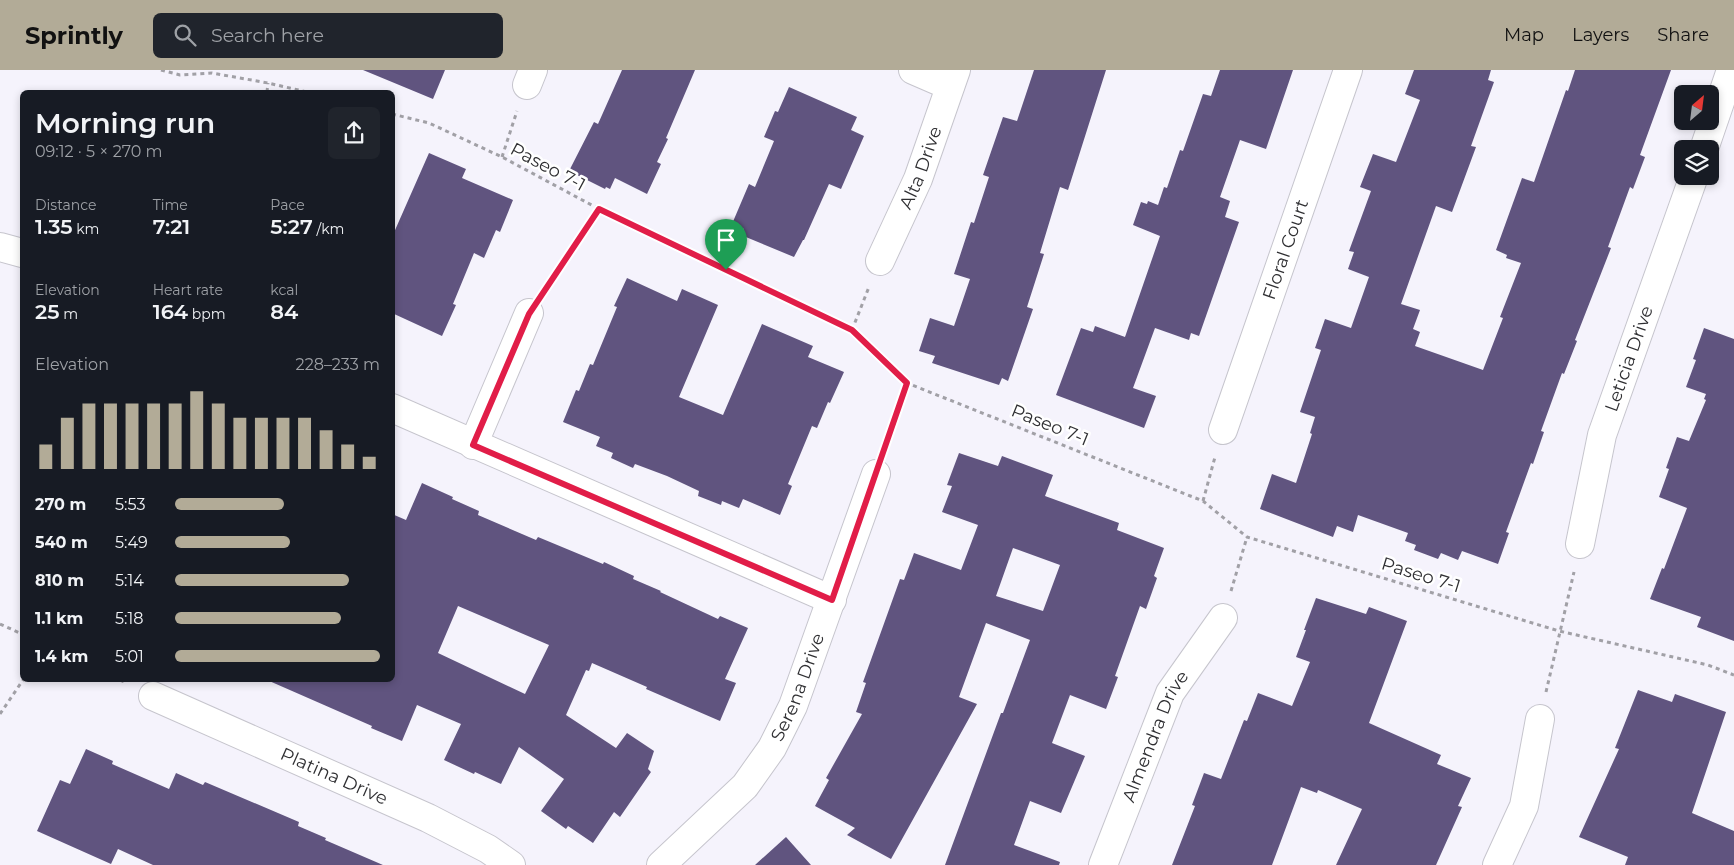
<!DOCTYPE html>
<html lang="en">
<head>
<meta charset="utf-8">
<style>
  :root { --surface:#171b24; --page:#20242c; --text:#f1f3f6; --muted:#9ea1a6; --accent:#b2ab97 }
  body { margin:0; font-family:Montserrat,sans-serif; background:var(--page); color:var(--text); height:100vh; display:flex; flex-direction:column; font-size:19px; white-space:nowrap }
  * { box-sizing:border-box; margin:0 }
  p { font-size:16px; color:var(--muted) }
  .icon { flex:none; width:28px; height:28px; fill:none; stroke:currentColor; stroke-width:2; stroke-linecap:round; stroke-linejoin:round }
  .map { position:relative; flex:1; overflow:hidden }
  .sheet { position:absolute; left:20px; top:20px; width:375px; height:592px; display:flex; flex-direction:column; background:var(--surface); border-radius:8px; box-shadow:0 2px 8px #0003 }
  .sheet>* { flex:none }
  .needle { width:32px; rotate:28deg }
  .fabs { position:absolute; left:1674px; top:15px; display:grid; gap:10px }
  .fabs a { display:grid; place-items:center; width:45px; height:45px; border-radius:8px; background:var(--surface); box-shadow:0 2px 8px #0003; font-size:25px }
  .pin { position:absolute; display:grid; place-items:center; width:42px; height:42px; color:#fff; margin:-51px -21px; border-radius:50% 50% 50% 0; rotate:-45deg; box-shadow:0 0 5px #0007 }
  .pin .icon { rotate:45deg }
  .round { display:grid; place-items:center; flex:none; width:52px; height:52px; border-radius:8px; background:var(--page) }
  .overview { display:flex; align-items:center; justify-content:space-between; height:85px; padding:0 15px }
  h1 { font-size:28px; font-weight:600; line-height:38px }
  .figures { display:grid; grid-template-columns:repeat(3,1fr); gap:8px; height:85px; padding:5px 15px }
  .figures div { display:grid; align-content:center }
  .figures b { font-size:21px; font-weight:600 }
  .figures small { font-size:14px; font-weight:400 }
  .figures p { font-size:14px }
  .chart { height:140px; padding:10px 15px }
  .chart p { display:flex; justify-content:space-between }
  .chart svg { width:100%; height:90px; margin-top:5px; stroke:var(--accent); stroke-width:6 }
  ul { padding:0 15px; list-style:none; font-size:16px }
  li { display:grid; grid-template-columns:80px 60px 1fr; align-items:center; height:38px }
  li i { height:12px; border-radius:6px; background:var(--accent) }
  header { display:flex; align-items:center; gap:30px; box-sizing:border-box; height:70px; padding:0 25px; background:var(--accent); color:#111 }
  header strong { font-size:24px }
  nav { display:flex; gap:28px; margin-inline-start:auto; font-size:18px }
  .search { width:350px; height:45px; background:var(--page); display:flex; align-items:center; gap:12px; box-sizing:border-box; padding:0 18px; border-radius:8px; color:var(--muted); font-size:19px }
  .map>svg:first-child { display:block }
  .building { fill:#60547f; fill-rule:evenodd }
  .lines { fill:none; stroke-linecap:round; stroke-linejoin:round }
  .minor-casing { stroke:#c6c5cd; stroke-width:30 }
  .path { stroke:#a1a0a6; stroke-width:3; stroke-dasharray:4 4; stroke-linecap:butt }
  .minor { stroke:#fff; stroke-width:28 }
  .route-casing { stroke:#fff; stroke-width:10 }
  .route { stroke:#e11d48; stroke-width:6 }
  .labels { text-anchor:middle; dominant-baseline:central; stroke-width:5; stroke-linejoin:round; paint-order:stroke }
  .street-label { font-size:18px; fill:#2f2f32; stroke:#fff }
</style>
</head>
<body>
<header>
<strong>Sprintly</strong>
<div class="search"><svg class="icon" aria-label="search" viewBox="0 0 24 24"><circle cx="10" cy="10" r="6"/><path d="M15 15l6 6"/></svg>Search here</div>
<nav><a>Map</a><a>Layers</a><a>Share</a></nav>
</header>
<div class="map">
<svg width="1734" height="795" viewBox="0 0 1734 795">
  <rect width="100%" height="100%" fill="#f5f3fc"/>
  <path class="building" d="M 363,0 L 445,0 L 433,29 Z
    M 622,0 L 695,0 L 666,68 L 668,69 L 657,92 L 661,94 L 647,124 L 615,108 L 610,119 L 606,117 L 605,119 L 569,101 L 594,52 L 598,54 Z
    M 1034,0 L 1106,0 L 1068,120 L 1060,117 L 1040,183 L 1044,184 L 1027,237 L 1033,239 L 1008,311 L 1002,308 L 999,315 L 932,293 L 935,286 L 919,281 L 930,248 L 954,256 L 970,209 L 954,204 L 971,152 L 974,153 L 989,107 L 983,105 L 1003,47 L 1017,51 Z
    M 1220,0 L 1293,0 L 1266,79 L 1240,70 L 1220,127 L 1230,131 L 1225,147 L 1239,152 L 1199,266 L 1191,263 L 1189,270 L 1155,258 L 1133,318 L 1156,326 L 1144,358 L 1056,325 L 1081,258 L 1093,262 L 1095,256 L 1125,267 L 1160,166 L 1133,155 L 1141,132 L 1147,134 L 1148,131 L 1158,135 L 1164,117 L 1167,118 L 1180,80 L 1183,81 L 1203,24 L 1211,26 Z
    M 1414,0 L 1491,0 L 1488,10 L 1494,12 L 1471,76 L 1476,77 L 1452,142 L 1436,136 L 1401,234 L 1420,240 L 1413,259 L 1420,262 L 1415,276 L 1483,300 L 1503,248 L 1500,247 L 1521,193 L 1506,188 L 1507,185 L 1496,180 L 1522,108 L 1534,112 L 1566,20 L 1568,21 L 1575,0 L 1671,0 L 1640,85 L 1645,87 L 1633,119 L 1630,117 L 1608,177 L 1611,178 L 1575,270 L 1577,271 L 1564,304 L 1562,303 L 1541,361 L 1544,362 L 1533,394 L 1531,393 L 1506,462 L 1509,463 L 1498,494 L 1462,481 L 1458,490 L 1441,483 L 1438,489 L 1414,480 L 1416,475 L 1405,471 L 1408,463 L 1358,445 L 1353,462 L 1337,456 L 1333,467 L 1260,439 L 1272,404 L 1296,413 L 1312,364 L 1310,363 L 1315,347 L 1300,342 L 1321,280 L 1315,278 L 1325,249 L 1351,258 L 1369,207 L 1348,199 L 1354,182 L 1349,181 L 1371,121 L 1360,117 L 1373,84 L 1396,92 L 1420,30 L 1405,24 Z
    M 789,17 L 857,47 L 851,60 L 864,66 L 841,119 L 829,114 L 804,170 L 803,170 L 794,187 L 741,165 L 744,159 L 732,154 L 749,114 L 755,117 L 774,71 L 764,67 L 775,41 L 778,42 Z
    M 429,83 L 466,99 L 462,108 L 513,130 L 500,162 L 496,160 L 484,188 L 474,183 L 453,234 L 456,235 L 442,266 L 392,243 L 392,167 Z
    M 627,208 L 677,231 L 682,219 L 718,235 L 679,327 L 723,345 L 762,254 L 813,276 L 808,287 L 844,302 L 830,333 L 828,332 L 817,358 L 812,356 L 788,414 L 792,416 L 780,445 L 743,429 L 739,438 L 722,431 L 721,435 L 698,426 L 699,421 L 667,406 L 635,394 L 633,398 L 611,388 L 613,383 L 596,376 L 600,367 L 563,352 L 576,320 L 579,321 L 590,294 L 593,295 L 617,237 L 614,236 Z
    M 1704,258 L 1734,269 L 1734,571 L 1697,557 L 1701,547 L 1650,529 L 1662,498 L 1664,499 L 1687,438 L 1659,427 L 1669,399 L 1666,398 L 1677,367 L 1689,371 L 1706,330 L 1704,329 L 1706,324 L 1686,317 L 1696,290 L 1693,289 Z
    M 959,383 L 998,396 L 1002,386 L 1053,405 L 1045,426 L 1119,453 L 1117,460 L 1164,478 L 1154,506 L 1157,508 L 1146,539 L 1140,536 L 1115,606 L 1118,607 L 1106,639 L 1070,625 L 1052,673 L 1085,686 L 1061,743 L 1030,731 L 1014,775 L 1060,792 L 1059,795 L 945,795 L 1001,643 L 1003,643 L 1030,570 L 986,553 L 959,627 L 977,634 L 891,789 L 847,765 L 855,758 L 815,736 L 829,710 L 826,708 L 862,644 L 856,642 L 866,613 L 863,612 L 900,509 L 904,510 L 914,483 L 961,500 L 978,455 L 942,442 L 952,416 L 947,415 ZM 1013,478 L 1060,495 L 1043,541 L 996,526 Z
    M 422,413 L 453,427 L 452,429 L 479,441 L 478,445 L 536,470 L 538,467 L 603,494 L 604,492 L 634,506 L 633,509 L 661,521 L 660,522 L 718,549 L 720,546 L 748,558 L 725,609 L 736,613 L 720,651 L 646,619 L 647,617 L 592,593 L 589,601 L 586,600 L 566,645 L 616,678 L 627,663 L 654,681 L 648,699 L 651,702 L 620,747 L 614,742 L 593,773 L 568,756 L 566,759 L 541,741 L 564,709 L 519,677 L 501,714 L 475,702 L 474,704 L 444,690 L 461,654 L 417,635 L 402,671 L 371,658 L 372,656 L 267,610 L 392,610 L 392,444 L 406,450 ZM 458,536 L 549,575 L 525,624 L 438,583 Z
    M 1316,528 L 1366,544 L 1369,537 L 1407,551 L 1369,653 L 1441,685 L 1437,694 L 1471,708 L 1458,736 L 1462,737 L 1436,795 L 1336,795 L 1362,739 L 1318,720 L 1317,723 L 1301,717 L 1272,795 L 1172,795 L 1195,736 L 1192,735 L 1204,703 L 1221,709 L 1244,650 L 1247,651 L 1258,623 L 1292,636 L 1310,592 L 1296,587 L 1306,560 L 1304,560 Z
    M 1638,620 L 1672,632 L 1675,624 L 1726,642 L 1692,743 L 1734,761 L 1734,795 L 1625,795 L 1628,787 L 1579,767 L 1619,679 L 1615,678 Z
    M 86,679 L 113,691 L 112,694 L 169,719 L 176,703 L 203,715 L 205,712 L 299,752 L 298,756 L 326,768 L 325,770 L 383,795 L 153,795 L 118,779 L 111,794 L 37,761 L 60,710 L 70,714 Z
    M 786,767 L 811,795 L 755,795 Z"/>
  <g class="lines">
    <defs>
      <g id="minor">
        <path d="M 913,0 L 950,16"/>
        <path d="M 527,15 L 533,0"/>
        <path d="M 1704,79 L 1731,0"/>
        <path d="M 0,177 L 22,183"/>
        <path id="s1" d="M 880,191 L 918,109 L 956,0"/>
        <path d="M 392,338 L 832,530"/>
        <path id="s2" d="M 1223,360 L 1348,0"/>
        <path d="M 473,375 L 529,243"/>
        <path id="s3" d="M 1580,474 L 1602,365 L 1694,106"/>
        <path id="s4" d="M 153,626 L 428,748 L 488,779 L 511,795"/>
        <path id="s5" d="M 661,795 L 745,716 L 772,678 L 793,636 L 876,404"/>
        <path id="s6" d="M 1103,795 L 1170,623 L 1223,548"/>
        <path d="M 1497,795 L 1524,736 L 1540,649"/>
      </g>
    </defs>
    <use href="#minor" class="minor-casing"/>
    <path class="path" d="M 161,0 L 180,5 L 212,3 L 268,13 L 307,22
      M 267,22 L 268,13
      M 392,44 L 429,53 L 502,87 L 599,139 L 852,260 L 907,313 L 1203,431 L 1247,467 L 1559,561 L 1708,595 L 1734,605
      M 502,87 L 517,41
      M 545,220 L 599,139
      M 852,260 L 869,217
      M 885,377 L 907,313
      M 1203,431 L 1215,387
      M 1231,521 L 1247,467
      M 0,554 L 22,564
      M 120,610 L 127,613
      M 1546,622 L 1574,502
      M 0,644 L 23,610"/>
    <use href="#minor" class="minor"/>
  </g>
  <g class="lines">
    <defs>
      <path id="route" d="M 599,139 L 852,260 L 907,313 L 832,530 L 473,375 L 529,244 Z"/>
    </defs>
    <use href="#route" class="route-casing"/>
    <use href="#route" class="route"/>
  </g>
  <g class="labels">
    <g class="street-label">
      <text transform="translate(548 97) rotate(28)">Paseo 7-1</text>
      <text stroke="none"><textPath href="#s1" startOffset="102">Alta Drive</textPath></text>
      <text stroke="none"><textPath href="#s2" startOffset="191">Floral Court</textPath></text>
      <text stroke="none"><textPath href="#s3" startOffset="192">Leticia Drive</textPath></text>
      <text transform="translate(1050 355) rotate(22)">Paseo 7-1</text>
      <text transform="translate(1421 505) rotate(17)">Paseo 7-1</text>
      <text stroke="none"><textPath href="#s5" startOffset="228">Serena Drive</textPath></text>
      <text stroke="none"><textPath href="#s6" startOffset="139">Almendra Drive</textPath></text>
      <text stroke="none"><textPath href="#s4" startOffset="198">Platina Drive</textPath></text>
    </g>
  </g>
</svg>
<div class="fabs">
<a><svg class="needle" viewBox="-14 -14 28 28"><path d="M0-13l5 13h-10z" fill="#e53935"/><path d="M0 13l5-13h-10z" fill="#9ea1a6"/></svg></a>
<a><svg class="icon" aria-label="layers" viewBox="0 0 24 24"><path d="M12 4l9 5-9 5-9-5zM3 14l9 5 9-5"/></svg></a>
</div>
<div class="pin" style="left:726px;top:200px;background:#1e9e55"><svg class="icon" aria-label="arrive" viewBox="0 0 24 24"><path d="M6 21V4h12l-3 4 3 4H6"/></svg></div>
<section class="sheet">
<div class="overview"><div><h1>Morning run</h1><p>09:12 · 5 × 270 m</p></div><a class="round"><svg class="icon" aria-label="share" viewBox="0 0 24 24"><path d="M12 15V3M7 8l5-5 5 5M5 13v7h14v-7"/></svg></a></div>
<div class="figures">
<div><p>Distance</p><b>1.35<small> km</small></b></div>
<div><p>Time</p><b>7:21</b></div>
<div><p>Pace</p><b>5:27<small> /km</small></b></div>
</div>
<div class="figures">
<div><p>Elevation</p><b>25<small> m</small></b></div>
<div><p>Heart rate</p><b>164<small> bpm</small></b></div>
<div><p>kcal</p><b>84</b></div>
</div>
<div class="chart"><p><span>Elevation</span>228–233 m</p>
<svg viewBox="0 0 160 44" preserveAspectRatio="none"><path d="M5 44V32M15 44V19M25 44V12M35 44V12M45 44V12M55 44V12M65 44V12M75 44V6M85 44V12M95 44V19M105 44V19M115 44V19M125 44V19M135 44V25M145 44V32M155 44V38"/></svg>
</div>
<ul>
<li><b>270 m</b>5:53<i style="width:53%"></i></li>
<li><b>540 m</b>5:49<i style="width:56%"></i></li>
<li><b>810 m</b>5:14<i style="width:85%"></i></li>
<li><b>1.1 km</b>5:18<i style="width:81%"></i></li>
<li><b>1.4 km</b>5:01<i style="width:100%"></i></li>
</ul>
</section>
</div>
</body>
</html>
